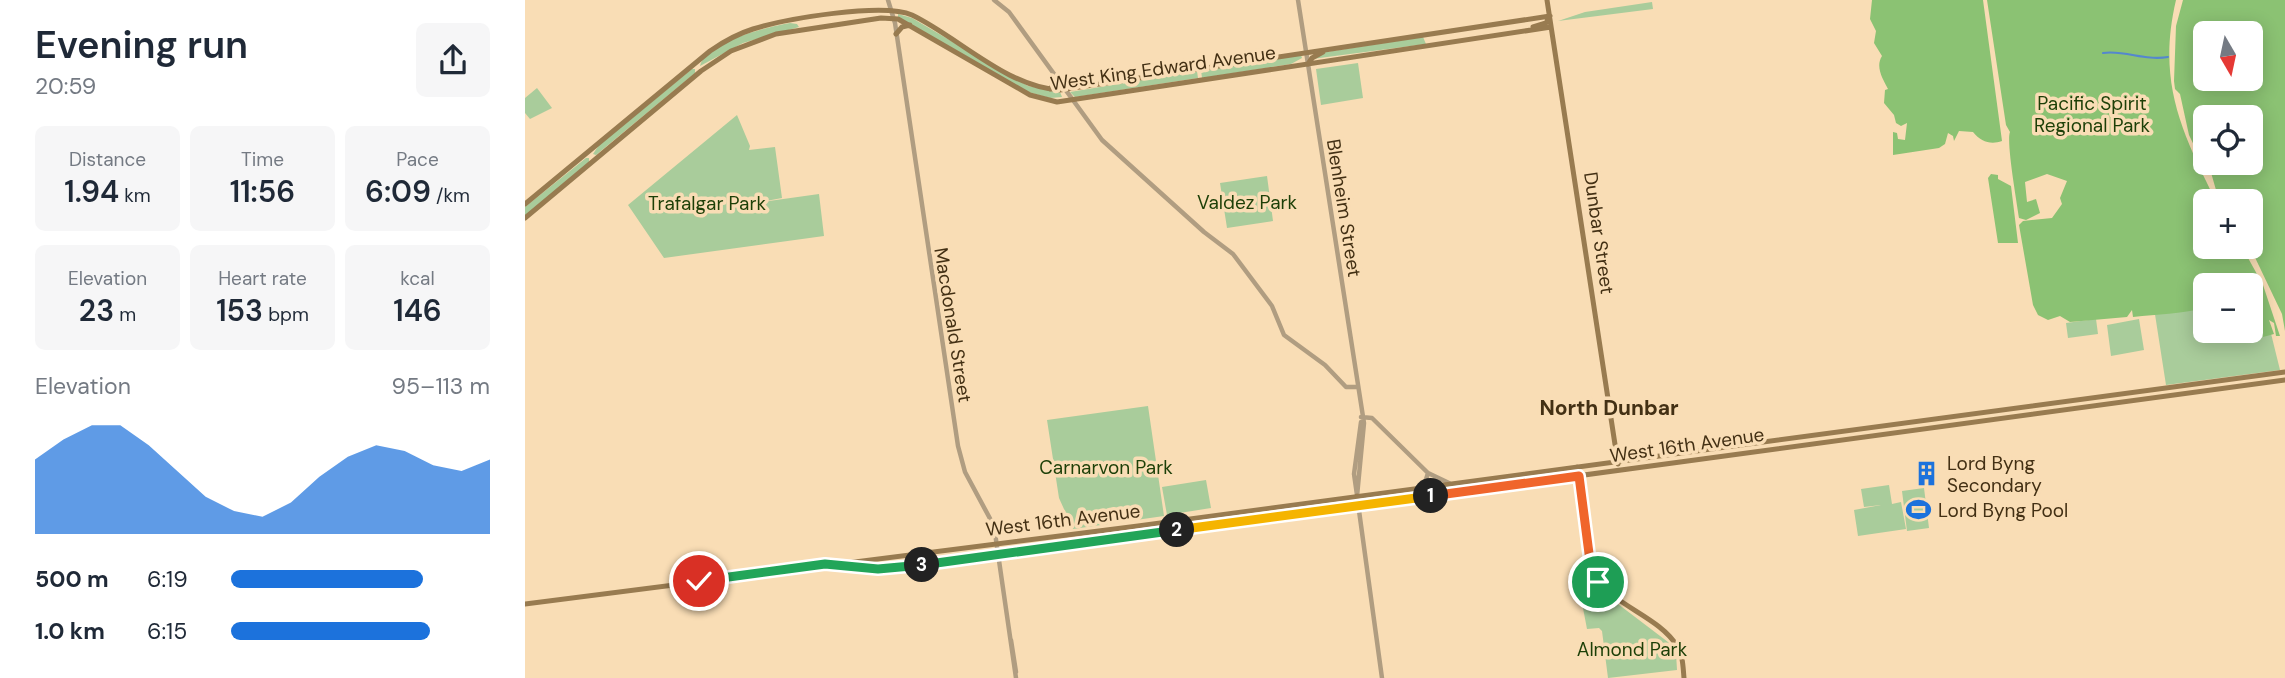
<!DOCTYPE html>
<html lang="en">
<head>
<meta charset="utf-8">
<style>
  :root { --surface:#fff; --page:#f6f6f7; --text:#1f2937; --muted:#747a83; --accent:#1c72dc }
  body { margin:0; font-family:"DM Sans",sans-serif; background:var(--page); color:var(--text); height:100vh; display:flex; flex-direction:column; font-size:26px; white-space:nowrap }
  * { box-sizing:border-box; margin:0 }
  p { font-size:23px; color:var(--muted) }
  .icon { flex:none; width:38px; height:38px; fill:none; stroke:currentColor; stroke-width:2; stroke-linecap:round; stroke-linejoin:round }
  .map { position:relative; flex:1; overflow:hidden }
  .drawer { display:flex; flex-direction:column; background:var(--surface); width:525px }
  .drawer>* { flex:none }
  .needle { width:46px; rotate:171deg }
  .controls { position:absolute; left:1668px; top:21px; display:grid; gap:14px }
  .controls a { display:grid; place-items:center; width:70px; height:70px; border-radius:10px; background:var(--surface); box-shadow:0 4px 18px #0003; font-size:35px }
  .pin { position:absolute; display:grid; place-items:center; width:60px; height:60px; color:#fff; margin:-30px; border:4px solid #fff; border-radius:50%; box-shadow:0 2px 7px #0007 }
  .km { position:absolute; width:35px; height:35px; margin:-18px; border-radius:50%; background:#222; color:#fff; font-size:19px; line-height:35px; text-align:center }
  .round { display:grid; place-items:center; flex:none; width:74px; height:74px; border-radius:10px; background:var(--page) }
  .summary { display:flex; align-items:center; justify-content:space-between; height:119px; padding:0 35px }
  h1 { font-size:38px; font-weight:600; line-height:52px }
  .metrics { display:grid; grid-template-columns:repeat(3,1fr); gap:10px; height:119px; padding:7px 35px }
  .metrics div { display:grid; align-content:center; border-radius:10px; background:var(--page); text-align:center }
  .metrics b { font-size:30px; font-weight:600 }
  .metrics small { font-size:19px; font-weight:400 }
  .metrics p { font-size:19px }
  .chart { height:196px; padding:14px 35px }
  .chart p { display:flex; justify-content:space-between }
  .chart svg { width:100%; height:126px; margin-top:7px; fill:var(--accent); opacity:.7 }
  ul { padding:0 35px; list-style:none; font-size:23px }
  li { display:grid; grid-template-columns:112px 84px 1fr; align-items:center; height:52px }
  li i { height:18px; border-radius:9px; background:var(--accent) }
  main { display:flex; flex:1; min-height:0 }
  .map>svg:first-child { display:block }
  .green { fill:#a9cc9b }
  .forest { fill:#8bc273; fill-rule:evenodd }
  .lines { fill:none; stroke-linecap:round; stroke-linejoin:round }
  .stream { stroke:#5487ce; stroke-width:2 }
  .tertiary { stroke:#b09d81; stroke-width:4.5 }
  .secondary { stroke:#987b50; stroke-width:5 }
  .split-1-casing { stroke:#fff; stroke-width:14 }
  .split-2-casing { stroke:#fff; stroke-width:14 }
  .split-3-casing { stroke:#fff; stroke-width:14 }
  .split-4-casing { stroke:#fff; stroke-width:14 }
  .split-1 { stroke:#f0652b; stroke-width:9 }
  .split-2 { stroke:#f5b400; stroke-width:9 }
  .split-3 { stroke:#22a559; stroke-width:9 }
  .split-4 { stroke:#22a559; stroke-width:9 }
  .labels { text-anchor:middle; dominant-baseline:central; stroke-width:7; stroke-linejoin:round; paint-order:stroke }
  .street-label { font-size:19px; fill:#433014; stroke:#f9ddb5 }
  .park-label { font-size:19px; fill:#1c3f07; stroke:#f9ddb5 }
  .poi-label { font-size:19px; fill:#433014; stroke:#f9ddb5; text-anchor:start }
  .neighbourhood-label { font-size:21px; font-weight:bold; fill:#433014; stroke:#f9ddb5 }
</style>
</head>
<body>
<main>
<section class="drawer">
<div class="summary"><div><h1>Evening run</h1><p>20:59</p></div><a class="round"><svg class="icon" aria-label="share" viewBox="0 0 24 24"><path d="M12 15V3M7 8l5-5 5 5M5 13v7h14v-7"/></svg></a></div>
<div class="metrics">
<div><p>Distance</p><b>1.94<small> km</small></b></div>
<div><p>Time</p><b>11:56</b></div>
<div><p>Pace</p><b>6:09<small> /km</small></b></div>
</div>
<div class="metrics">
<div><p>Elevation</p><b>23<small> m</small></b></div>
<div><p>Heart rate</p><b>153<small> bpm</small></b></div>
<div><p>kcal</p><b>146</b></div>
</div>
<div class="chart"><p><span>Elevation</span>95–113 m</p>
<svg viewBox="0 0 160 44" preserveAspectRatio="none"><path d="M0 44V18L10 11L20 6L30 6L40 13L50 22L60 31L70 36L80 38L90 33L100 24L110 17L120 13L130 15L140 20L150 22L160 18V44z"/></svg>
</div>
<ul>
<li><b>500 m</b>6:19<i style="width:74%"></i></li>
<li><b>1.0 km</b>6:15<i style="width:77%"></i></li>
</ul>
</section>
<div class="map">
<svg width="1760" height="678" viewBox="0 0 1760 678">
  <rect width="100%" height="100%" fill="#f9ddb5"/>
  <path class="green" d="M 1127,2 L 1128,9 L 1033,21 L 1060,12 Z
    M 373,14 L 387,18 L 503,86 L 535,92 L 537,97 L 525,98 L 503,92 L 373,17 Z
    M 265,23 L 272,24 L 274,27 L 218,43 L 175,66 C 181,42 242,27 265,23 Z
    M 898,37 L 901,44 L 787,59 L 801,52 Z
    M 776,55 L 777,58 L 766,64 L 677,78 L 676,70 Z
    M 833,63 L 838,98 L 796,105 L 791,69 Z
    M 167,69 L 170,69 L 170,73 L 71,155 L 68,154 L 74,145 Z
    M 672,71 L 673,78 L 550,97 L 545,92 Z
    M 12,88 L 27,108 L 5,119 L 0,113 L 0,98 Z
    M 212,115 L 225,146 L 224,150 L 250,147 L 257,198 L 230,203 L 294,194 L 299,236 L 139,258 L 103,205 Z
    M 61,158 L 64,158 L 64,162 L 0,216 L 0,207 Z
    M 742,176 L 748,221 L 702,228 L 695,183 Z
    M 1736,293 L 1755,370 L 1641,385 L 1629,308 L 1680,301 L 1680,331 L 1726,331 L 1726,294 Z
    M 1571,319 L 1573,334 L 1543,338 L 1541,323 Z
    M 1614,319 L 1619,350 L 1586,356 L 1582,325 Z
    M 623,406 L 639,516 L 548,529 L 534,498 L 522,420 Z
    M 681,480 L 686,508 L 642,515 L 637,487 Z
    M 970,480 L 965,485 L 838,502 L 836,500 Z
    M 1364,485 L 1367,504 L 1376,502 L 1381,529 L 1333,536 L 1329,510 L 1356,505 L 1339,507 L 1336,489 Z
    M 1399,488 L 1404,528 L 1382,531 L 1377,491 Z
    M 1053,582 L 1064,582 L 1143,642 L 1151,653 L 1152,670 L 1083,678 L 1077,631 L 1074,628 L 1062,629 Z"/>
  <path class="forest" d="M 1347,0 L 1458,0 L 1477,141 C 1466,145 1456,142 1448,132 L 1434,131 L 1429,141 L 1428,136 L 1423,133 L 1420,144 L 1414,148 L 1368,155 L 1368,132 L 1372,133 L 1373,139 L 1380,140 L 1382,123 L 1376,126 L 1371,123 L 1369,115 L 1359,103 L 1360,90 L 1363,89 C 1358,79 1350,67 1357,56 L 1349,43 L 1351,31 L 1345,19 Z
    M 1462,0 L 1651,0 C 1632,81 1656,131 1691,201 L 1680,201 L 1680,247 L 1717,247 L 1738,285 L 1755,336 L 1751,336 L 1749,323 L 1744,320 L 1749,334 L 1738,337 L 1736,324 L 1726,313 L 1726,285 L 1680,285 L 1680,308 C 1655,314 1633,314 1608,317 L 1607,310 L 1602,317 L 1545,322 L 1535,316 L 1523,320 L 1513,315 L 1508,305 L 1494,225 L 1498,221 L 1527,218 L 1537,204 L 1535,198 L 1542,181 L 1522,174 L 1500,182 L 1502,202 L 1511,199 L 1515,213 L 1501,220 L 1494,218 C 1492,203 1481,141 1485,132 L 1481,125 Z
    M 1658,0 L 1760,0 L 1760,331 L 1757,314 L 1725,247 L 1726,201 L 1705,201 L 1691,190 L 1685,169 L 1677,162 L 1664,135 L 1655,94 L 1650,89 L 1649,81 L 1651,26 ZM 1726,33 L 1726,79 L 1680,79 L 1680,33 ZM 1726,117 L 1726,163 L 1680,163 L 1680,117 Z
    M 1466,174 L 1473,175 L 1473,179 L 1486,186 L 1493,243 L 1473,243 L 1463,178 Z"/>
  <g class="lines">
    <path class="stream" d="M 1578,53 C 1601,50 1619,61 1643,57"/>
    <path class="tertiary" d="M 363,0 L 370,23 L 433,446 L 440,472 L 469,526 L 491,678
      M 469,0 L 484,12 L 577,140 L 679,232 L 708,254 L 747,306 L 759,335 L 800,365 L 821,387 L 832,387
      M 773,0 L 839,423 L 832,496 L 857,678
      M 836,417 L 847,418 L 903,473 L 924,483
      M 899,486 L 903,473
      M 832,495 L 829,474 L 836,422
      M 486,640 L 491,672"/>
    <path class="secondary" d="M 1022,0 L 1093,464
      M 1008,27 L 1021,23 L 1025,16
      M 371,34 L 377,27 L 385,25
      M 783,64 L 787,58 L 798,52
      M 525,89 L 532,80
      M 0,204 L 185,51 C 198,42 212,34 228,29 C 260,19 358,2 387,15 C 433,37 483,88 535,90 L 1025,16
      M 0,218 L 176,71 L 206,51 L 251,34 L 356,18 L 373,19 L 505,95 L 532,102 L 1026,27
      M 1052,467 L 1068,574 C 1086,605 1134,616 1152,646 C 1158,655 1158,667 1159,678
      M 811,507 L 832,496
      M 318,564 L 340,569 L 365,569 L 1760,380
      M 0,604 L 613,526 L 1760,372"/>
  </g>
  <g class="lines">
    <defs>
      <path id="split-1" d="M 906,496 L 1054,476 L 1066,569 L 1073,582"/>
      <path id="split-2" d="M 652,530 L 906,496"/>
      <path id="split-3" d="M 397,565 L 652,530"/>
      <path id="split-4" d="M 174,581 L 300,564 L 353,569 L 397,565"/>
    </defs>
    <use href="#split-1" class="split-1-casing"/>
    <use href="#split-2" class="split-2-casing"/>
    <use href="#split-3" class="split-3-casing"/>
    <use href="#split-4" class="split-4-casing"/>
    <use href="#split-1" class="split-1"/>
    <use href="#split-2" class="split-2"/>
    <use href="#split-3" class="split-3"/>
    <use href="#split-4" class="split-4"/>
  </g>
  <defs>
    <symbol id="building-bare" viewBox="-9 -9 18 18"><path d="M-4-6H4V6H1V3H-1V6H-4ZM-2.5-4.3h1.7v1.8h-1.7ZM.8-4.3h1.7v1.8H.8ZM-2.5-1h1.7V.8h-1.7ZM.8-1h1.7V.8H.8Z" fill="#1c72dc" stroke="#f9ddb5" stroke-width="2.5" paint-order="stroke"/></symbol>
    <symbol id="stadium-bare" viewBox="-9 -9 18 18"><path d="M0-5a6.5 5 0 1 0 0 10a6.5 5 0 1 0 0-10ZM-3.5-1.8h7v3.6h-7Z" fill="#1c72dc" stroke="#f9ddb5" stroke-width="2.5" paint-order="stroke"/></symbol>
  </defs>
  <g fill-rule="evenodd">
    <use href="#building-bare" x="1384" y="456" width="35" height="35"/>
    <use href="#stadium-bare" x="1376" y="492" width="35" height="35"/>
  </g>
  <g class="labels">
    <g class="street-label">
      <text transform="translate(638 68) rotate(-8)">West King Edward Avenue</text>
      <text transform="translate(819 208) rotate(81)">Blenheim Street</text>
      <text transform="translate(1074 233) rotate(82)">Dunbar Street</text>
      <text transform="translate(428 325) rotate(81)">Macdonald Street</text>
      <text transform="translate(1162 445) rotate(-8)">West 16th Avenue</text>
      <text transform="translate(538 520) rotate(-7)">West 16th Avenue</text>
    </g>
    <g class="park-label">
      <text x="1567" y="103">Pacific Spirit<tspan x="1567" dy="22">Regional Park</tspan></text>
      <text x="722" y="202">Valdez Park</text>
      <text x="182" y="203">Trafalgar Park</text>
      <text x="581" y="467">Carnarvon Park</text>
      <text x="1107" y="649">Almond Park</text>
    </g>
    <g class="poi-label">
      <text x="1422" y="463">Lord Byng<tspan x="1422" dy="22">Secondary</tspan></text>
      <text x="1413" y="510">Lord Byng Pool</text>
    </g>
    <g class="neighbourhood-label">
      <text x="1084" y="408">North Dunbar</text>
    </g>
  </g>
</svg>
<div class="controls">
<a><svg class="needle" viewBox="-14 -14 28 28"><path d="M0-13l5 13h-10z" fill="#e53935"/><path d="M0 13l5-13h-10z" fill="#747a83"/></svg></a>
<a><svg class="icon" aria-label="locate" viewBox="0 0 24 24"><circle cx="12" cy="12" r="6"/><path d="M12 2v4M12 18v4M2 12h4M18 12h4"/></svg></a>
<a>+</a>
<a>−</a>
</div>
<div class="pin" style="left:1073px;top:582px;background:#1e9e55"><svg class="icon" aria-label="arrive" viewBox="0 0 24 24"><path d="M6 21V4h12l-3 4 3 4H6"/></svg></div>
<div class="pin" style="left:174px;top:581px;background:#d93025"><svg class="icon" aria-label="check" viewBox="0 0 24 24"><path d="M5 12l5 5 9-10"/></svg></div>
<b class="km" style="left:906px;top:496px">1</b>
<b class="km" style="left:652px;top:530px">2</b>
<b class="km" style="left:397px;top:565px">3</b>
</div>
</main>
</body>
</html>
